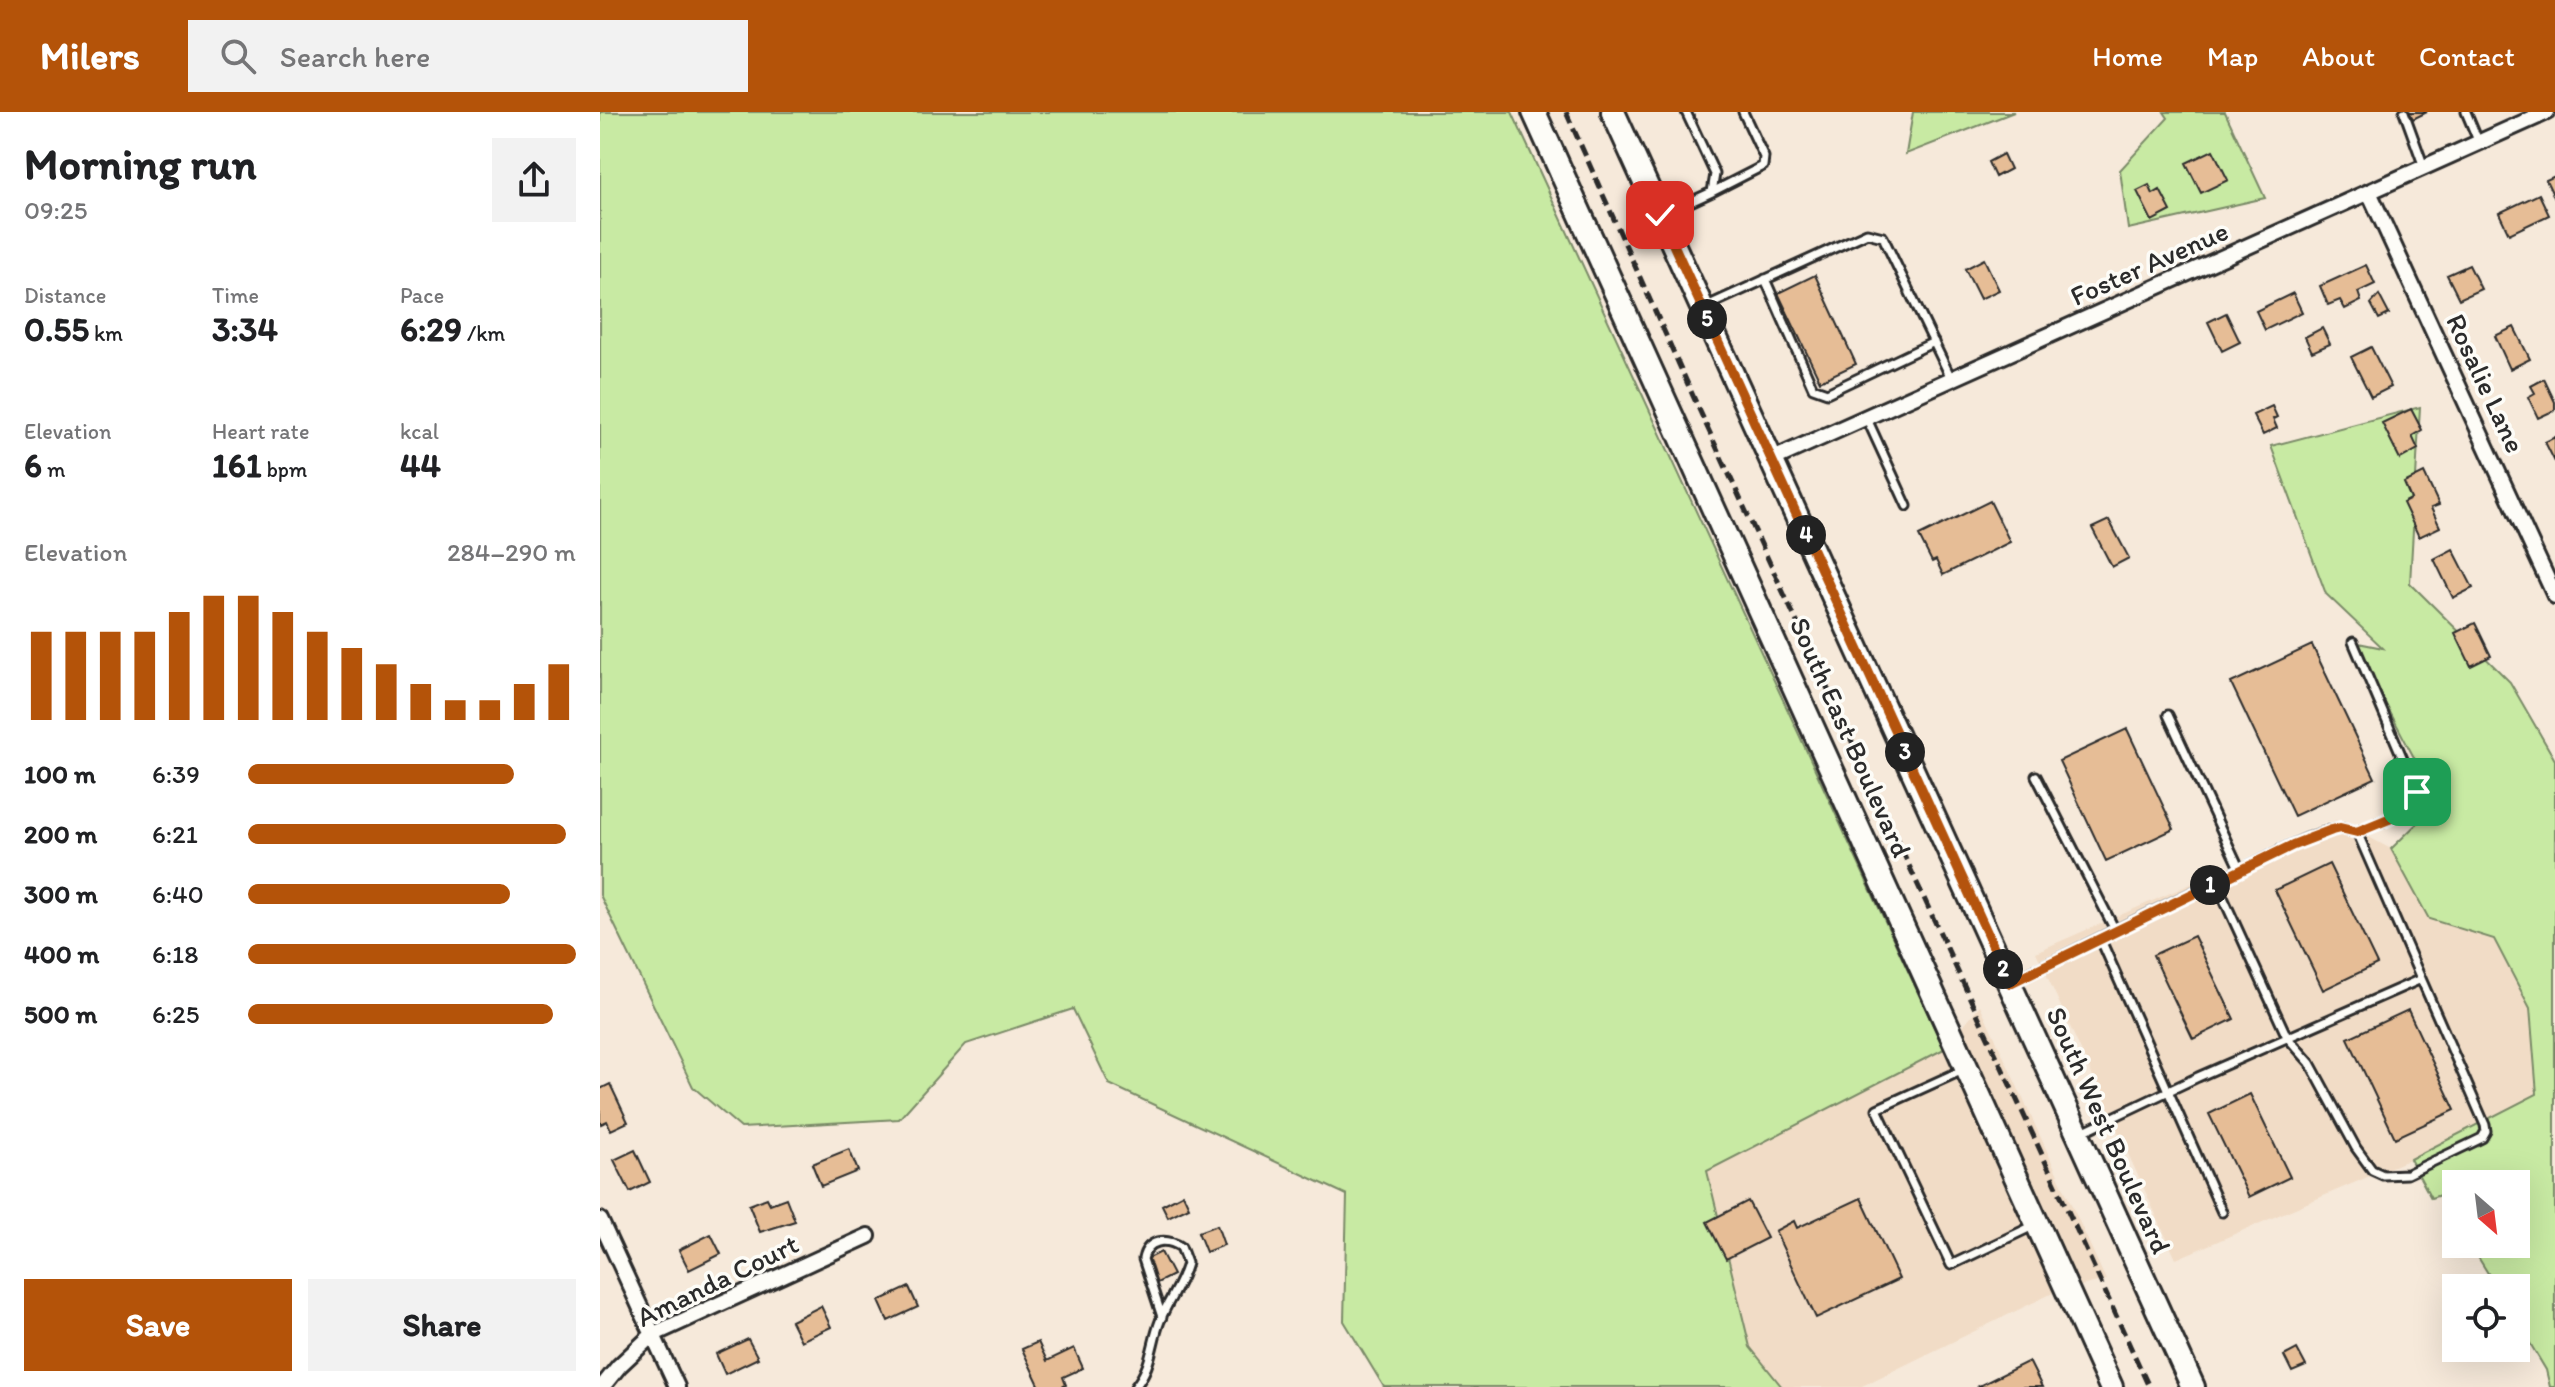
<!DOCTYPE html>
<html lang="en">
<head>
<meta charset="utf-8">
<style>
  :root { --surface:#fff; --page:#f2f2f2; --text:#202124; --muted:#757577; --accent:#b45309 }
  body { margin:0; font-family:Itim,sans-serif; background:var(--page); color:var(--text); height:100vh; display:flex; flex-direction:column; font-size:30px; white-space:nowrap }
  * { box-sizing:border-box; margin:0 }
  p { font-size:26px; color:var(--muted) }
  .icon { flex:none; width:44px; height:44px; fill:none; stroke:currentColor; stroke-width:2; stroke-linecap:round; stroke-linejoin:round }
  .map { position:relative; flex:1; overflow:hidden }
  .panel { display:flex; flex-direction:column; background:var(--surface); width:600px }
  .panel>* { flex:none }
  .needle { width:52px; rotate:152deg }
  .buttons { position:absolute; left:1842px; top:1058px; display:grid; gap:16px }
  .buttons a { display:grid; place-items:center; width:88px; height:88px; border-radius:0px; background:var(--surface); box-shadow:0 8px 32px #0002; font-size:40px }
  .pin { position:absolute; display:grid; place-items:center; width:68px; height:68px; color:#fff; margin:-34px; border-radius:16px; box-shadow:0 4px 12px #0006 }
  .km { position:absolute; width:40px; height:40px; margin:-20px; border-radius:50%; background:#222; color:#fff; font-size:22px; line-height:40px; text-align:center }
  .round { display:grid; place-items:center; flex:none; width:84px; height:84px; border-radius:0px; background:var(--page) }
  .overview { display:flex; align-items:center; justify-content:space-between; height:136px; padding:0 24px }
  h1 { font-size:44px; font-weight:800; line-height:60px }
  .stats { display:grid; grid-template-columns:repeat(3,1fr); gap:12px; height:136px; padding:8px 24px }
  .stats div { display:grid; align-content:center }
  .stats b { font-size:34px; font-weight:800 }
  .stats small { font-size:22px; font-weight:400 }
  .stats p { font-size:22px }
  .chart { height:224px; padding:16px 24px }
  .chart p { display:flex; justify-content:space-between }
  .chart svg { width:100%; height:144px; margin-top:8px; stroke:var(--accent); stroke-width:6 }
  .cta { display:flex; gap:16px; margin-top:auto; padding:16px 24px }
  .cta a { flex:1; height:92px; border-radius:0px; background:var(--accent); color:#fff; font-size:32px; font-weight:800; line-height:92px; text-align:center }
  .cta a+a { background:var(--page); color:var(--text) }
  ul { padding:0 24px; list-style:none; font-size:26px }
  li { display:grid; grid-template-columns:128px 96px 1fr; align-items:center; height:60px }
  li i { height:20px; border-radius:10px; background:var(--accent) }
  header { display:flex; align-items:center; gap:48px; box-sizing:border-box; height:112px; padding:0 40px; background:var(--accent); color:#fff }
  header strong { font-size:38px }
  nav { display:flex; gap:44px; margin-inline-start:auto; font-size:28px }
  .search { width:560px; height:72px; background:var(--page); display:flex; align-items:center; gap:20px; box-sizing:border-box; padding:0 28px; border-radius:0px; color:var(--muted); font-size:30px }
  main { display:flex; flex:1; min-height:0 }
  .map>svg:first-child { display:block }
  .built { fill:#f1dcc6 }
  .green { fill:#c8eaa3; stroke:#7a8a67; stroke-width:2 }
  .building { fill:#e6bd96; stroke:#2b2b2b; stroke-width:2 }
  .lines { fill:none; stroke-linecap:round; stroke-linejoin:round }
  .lane-casing { stroke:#2b2b2b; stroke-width:13 }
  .street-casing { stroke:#2b2b2b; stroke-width:20 }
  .secondary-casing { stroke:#2b2b2b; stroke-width:28 }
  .lane { stroke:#fdfcf7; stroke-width:7 }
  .street { stroke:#fdfcf7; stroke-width:14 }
  .secondary { stroke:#fdfcf7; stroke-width:22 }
  .rail { stroke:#2b2b2b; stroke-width:5; stroke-dasharray:12 6; stroke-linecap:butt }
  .route-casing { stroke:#fff; stroke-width:16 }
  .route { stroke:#b45309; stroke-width:10 }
  .labels { text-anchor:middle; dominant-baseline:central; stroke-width:7; stroke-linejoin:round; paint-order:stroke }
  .street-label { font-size:28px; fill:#2b2b2b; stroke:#fdfcf7 }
</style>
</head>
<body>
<header>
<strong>Milers</strong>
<div class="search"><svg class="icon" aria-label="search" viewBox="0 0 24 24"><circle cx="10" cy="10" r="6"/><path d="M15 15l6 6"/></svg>Search here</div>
<nav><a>Home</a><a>Map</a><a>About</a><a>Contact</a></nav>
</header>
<main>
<section class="panel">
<div class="overview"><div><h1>Morning run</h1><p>09:25</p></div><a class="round"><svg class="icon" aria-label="share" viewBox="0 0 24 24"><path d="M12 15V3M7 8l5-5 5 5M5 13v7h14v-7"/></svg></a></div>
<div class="stats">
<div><p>Distance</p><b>0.55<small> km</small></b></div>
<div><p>Time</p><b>3:34</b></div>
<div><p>Pace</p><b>6:29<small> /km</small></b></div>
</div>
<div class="stats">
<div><p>Elevation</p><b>6<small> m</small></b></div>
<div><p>Heart rate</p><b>161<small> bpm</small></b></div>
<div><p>kcal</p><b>44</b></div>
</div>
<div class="chart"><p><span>Elevation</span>284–290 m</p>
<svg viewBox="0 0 160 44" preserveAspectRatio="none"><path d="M5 44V17M15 44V17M25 44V17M35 44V17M45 44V11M55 44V6M65 44V6M75 44V11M85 44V17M95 44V22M105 44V27M115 44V33M125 44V38M135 44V38M145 44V33M155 44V27"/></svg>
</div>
<ul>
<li><b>100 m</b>6:39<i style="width:81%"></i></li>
<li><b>200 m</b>6:21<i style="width:97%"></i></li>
<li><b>300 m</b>6:40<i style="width:80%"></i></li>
<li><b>400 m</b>6:18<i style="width:100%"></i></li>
<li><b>500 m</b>6:25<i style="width:93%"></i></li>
</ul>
<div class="cta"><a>Save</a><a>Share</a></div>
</section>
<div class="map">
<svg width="1955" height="1275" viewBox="0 0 1955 1275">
  <rect width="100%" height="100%" fill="#f6e9da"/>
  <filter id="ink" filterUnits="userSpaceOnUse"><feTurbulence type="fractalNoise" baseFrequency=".0125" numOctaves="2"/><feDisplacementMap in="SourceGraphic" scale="16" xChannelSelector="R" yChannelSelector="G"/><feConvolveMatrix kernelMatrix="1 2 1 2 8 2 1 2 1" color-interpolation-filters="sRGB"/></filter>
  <g filter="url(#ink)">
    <path class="built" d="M 1737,708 L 1791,737 L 1829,807 L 1894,827 L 1955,937 L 1955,973 L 1810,1047 L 1576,1147 L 1436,840 Z
      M 1380,893 L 1506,1168 L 1455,1180 L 1260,1275 L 1182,1275 L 1150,1235 L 1107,1059 L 1344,937 Z"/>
    <path class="green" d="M 0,0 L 912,0 L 1344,937 L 1107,1059 L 1150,1235 L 1182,1275 L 784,1275 L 744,1209 L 747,1083 L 509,972 L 473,897 L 366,932 L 299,1007 L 141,1016 L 93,975 L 0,783 Z
      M 1313,0 L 1414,0 L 1306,42 Z
      M 1564,0 L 1625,0 L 1665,86 L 1528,117 L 1520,58 L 1568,6 Z
      M 1820,295 L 1810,471 L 1910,570 L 1955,648 L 1955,1275 L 1950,1275 L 1946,1258 L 1916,1208 L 1916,1176 L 1897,1176 L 1870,1132 L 1916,1132 L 1916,1072 L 1856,1072 L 1856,1109 L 1840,1083 L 1831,1086 L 1810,1047 L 1937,982 L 1930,896 L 1894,827 L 1829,807 L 1791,737 L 1838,691 L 1753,530 L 1783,536 L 1726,482 L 1671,334 Z"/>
    <path class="building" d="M 1809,0 L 1827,0 L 1813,7 Z
      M 1613,38 L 1628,68 L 1601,81 L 1586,51 Z
      M 1403,42 L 1410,57 L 1395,65 L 1388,50 Z
      M 1955,64 L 1955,87 L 1946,68 Z
      M 1549,73 L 1553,82 L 1560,78 L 1571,99 L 1552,109 L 1537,79 Z
      M 1939,82 L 1949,103 L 1909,122 L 1899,101 Z
      M 1384,147 L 1399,178 L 1380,187 L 1365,157 Z
      M 1766,153 L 1775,172 L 1758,180 L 1761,189 L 1745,197 L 1740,188 L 1728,193 L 1720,174 Z
      M 1869,153 L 1881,177 L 1859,187 L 1847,163 Z
      M 1215,163 L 1256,252 L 1220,269 L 1178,181 Z
      M 1693,181 L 1702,200 L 1665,218 L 1656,199 Z
      M 1779,183 L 1789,202 L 1779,207 L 1771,192 Z
      M 1626,201 L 1640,230 L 1622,239 L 1608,210 Z
      M 1914,215 L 1930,247 L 1910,257 L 1895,224 Z
      M 1722,216 L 1730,232 L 1712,240 L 1705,225 Z
      M 1771,235 L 1791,275 L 1771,285 L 1751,245 Z
      M 1944,267 L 1955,290 L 1955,298 L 1938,306 L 1928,285 L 1935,281 L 1931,274 Z
      M 1672,294 L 1677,305 L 1673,307 L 1677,316 L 1663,323 L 1653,303 Z
      M 1811,297 L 1822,318 L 1812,324 L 1818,337 L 1800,347 L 1782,311 Z
      M 1955,325 L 1955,350 L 1945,330 Z
      M 1824,361 L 1839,393 L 1831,396 L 1840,415 L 1819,425 L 1803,391 L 1811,387 L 1804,371 Z
      M 1390,389 L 1410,430 L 1343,463 L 1336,448 L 1332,450 L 1319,424 Z
      M 1509,408 L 1529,446 L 1512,455 L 1492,416 Z
      M 1853,437 L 1873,476 L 1853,486 L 1834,447 Z
      M 1875,511 L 1891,544 L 1871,554 L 1855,521 Z
      M 1712,533 L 1775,666 L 1694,704 L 1631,571 Z
      M 1527,617 L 1574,717 L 1506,749 L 1459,649 Z
      M 1729,752 L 1777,852 L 1723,878 L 1675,778 Z
      M 1594,824 L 1634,907 L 1593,927 L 1553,843 Z
      M 1808,898 L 1855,998 L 1795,1026 L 1748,926 Z
      M 10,972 L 28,1010 L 11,1018 L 7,1009 L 1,1012 L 0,1009 L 0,977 Z
      M 1650,982 L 1690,1065 L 1649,1085 L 1609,1002 Z
      M 249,1037 L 258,1059 L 221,1074 L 212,1052 Z
      M 35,1038 L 50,1070 L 30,1080 L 14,1048 Z
      M 583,1082 L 589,1095 L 568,1105 L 562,1093 Z
      M 167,1086 L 170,1092 L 186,1086 L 195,1109 L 160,1120 L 149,1093 Z
      M 1261,1086 L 1299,1167 L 1216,1206 L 1175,1119 L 1194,1109 L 1197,1116 Z
      M 1148,1089 L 1167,1126 L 1126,1147 L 1107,1110 Z
      M 617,1113 L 624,1133 L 606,1140 L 598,1120 Z
      M 111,1122 L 121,1142 L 89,1158 L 79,1138 Z
      M 561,1140 L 573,1163 L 555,1172 L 543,1149 Z
      M 309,1175 L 318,1195 L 288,1209 L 279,1189 Z
      M 221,1194 L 231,1215 L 201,1229 L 191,1209 Z
      M 148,1227 L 158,1246 L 125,1262 L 116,1242 Z
      M 438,1230 L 447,1249 L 474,1236 L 483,1256 L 463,1265 L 466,1273 L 462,1275 L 440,1275 L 422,1237 Z
      M 1697,1237 L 1706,1254 L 1692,1260 L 1684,1244 Z
      M 1429,1249 L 1442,1275 L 1377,1275 Z"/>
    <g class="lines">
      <defs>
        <path id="lane" d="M 1804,0 L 1824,55
          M 1866,0 L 1879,31
          M 1112,80 L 1163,54 L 1164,45 L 1143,0
          M 1062,103 L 1112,80 L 1115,62 L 1086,0
          M 1165,167 L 1213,276 L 1227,281 L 1334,230
          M 1105,195 L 1267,121 L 1283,125 L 1351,266
          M 1267,307 L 1307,394
          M 1753,530 L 1817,680 L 1813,697 L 1757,720
          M 1568,603 L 1640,758
          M 1436,664 L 1515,818
          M 1500,826 L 1622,1100
          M 1412,870 C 1485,833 1558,797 1632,762 C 1665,747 1699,726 1734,717 C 1742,715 1749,718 1757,720 L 1885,1013 L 1886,1019 L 1882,1026 L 1807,1062 L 1783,1063 L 1772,1058 L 1756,1036 L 1710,951 L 1687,925 L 1616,770
          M 1365,957 L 1277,997 L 1351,1153 L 1435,1113
          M 1480,1021 L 1598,965 L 1821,867
          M 535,1275 C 552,1255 551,1232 560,1209 C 567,1189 582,1172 587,1151 L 581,1135 C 565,1125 547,1128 543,1147 L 562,1205"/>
        <path id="street" d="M 1769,80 L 1955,484
          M 1171,348 L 1947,0
          M 0,1108 L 77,1275
          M 2,1275 L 19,1254 L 52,1223 L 268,1124"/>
        <path id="secondary" d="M 934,0 L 1511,1275
          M 1013,0 L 1593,1275"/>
      </defs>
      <use href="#lane" class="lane-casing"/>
      <use href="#street" class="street-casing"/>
      <use href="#secondary" class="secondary-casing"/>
      <use href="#lane" class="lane"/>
      <use href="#street" class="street"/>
      <use href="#secondary" class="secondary"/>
      <path class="rail" d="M 966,0 L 1098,295 L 1549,1275"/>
    </g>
  </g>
  <g class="lines" filter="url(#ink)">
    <defs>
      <path id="route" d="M 1060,103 L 1410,871 L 1693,733 L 1732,718 L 1740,716 L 1757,720 L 1813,697 L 1817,680"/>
    </defs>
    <use href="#route" class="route-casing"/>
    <use href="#route" class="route"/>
  </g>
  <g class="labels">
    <g class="street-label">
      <text transform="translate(1549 151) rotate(-24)">Foster Avenue</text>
      <text transform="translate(1886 271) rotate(65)">Rosalie Lane</text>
      <text transform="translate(1251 625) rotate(66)">South East Boulevard</text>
      <text transform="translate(1509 1018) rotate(66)">South West Boulevard</text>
      <text transform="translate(117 1168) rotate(-26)">Amanda Court</text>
    </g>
  </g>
</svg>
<div class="buttons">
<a><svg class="needle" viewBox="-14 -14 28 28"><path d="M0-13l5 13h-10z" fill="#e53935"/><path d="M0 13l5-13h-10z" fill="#757577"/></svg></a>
<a><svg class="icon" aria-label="locate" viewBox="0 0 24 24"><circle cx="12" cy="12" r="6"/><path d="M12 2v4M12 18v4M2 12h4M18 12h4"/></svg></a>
</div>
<div class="pin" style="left:1817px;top:680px;background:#1e9e55"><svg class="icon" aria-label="arrive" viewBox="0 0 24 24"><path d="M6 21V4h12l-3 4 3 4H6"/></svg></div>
<div class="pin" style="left:1060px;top:103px;background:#d93025"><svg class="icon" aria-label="check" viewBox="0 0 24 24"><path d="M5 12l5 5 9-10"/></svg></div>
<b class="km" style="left:1610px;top:773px">1</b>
<b class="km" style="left:1403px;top:857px">2</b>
<b class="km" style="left:1305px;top:640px">3</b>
<b class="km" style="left:1206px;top:423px">4</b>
<b class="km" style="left:1107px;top:207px">5</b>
</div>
</main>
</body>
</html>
